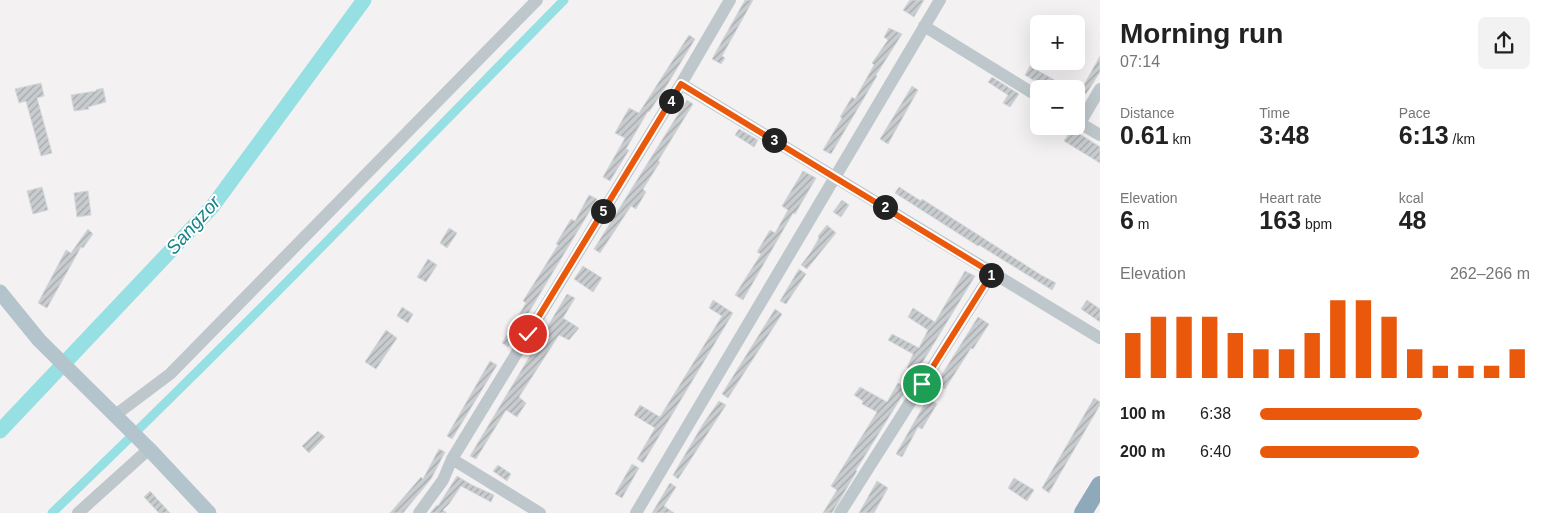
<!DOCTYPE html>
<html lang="en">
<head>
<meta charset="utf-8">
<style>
  :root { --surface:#fff; --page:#f2f2f2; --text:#222; --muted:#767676; --accent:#ea580c }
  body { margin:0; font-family:Helvetica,sans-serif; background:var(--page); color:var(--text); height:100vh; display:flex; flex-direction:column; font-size:19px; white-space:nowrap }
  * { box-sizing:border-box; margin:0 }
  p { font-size:16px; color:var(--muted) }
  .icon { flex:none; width:28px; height:28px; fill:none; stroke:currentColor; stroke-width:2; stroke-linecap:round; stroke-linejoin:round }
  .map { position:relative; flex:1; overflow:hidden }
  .details { display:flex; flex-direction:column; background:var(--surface); width:450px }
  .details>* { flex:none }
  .controls { position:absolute; left:1030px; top:15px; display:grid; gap:10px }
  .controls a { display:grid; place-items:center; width:55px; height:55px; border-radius:8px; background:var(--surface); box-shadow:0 5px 20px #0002; font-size:25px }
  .pin { position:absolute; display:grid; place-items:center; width:42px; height:42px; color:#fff; margin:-21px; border:2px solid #fff; border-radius:50%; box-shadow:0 1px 5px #0007 }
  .km { position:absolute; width:25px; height:25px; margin:-12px; border-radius:50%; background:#222; color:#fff; font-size:14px; line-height:25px; text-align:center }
  .round { display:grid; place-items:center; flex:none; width:52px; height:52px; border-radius:8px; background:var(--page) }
  .headline { display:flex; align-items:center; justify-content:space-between; height:85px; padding:0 20px }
  h1 { font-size:28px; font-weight:700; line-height:38px }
  .metrics { display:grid; grid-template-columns:repeat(3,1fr); gap:8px; height:85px; padding:5px 20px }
  .metrics div { display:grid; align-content:center }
  .metrics b { font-size:25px; font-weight:700 }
  .metrics small { font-size:14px; font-weight:400 }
  .metrics p { font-size:14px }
  .chart { height:140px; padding:10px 20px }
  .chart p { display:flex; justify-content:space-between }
  .chart svg { width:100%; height:90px; margin-top:5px; stroke:var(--accent); stroke-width:6 }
  ul { padding:0 20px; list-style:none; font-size:16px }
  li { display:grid; grid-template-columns:80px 60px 1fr; align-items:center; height:38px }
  li i { height:12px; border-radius:6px; background:var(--accent) }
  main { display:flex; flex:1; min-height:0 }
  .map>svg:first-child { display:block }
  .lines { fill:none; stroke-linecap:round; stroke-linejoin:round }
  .canal { stroke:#96dfe3; stroke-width:9 }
  .river { stroke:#96dfe3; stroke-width:15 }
  .building { fill:url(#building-hatch); stroke:#d5d8db }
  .minor { stroke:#bec7cc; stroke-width:12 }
  .major { stroke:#b3c4cc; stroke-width:15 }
  .highway { stroke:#8eaaba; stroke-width:18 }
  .route-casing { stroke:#fff; stroke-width:10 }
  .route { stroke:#ea580c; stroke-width:6 }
  .labels { text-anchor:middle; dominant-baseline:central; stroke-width:4; stroke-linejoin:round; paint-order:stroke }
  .water-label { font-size:19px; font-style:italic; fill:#1a8289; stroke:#fff }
</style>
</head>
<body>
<main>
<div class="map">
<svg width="1100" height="513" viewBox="0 0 1100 513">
  <defs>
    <pattern id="building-hatch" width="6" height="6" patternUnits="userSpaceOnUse" patternTransform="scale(1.25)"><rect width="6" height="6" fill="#c8cccf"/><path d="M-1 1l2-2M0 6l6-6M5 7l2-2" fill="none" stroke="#a4a8ab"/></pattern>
  </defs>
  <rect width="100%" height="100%" fill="#f3f1f1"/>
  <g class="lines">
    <path class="canal" d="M 52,513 C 227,346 395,172 564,0"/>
    <path class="river" d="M 0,431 L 212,207 L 364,0"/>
  </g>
  <path class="building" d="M 745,0 L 753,0 L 722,56 L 725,58 L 721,64 L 712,59 Z
    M 910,0 L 924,0 L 914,17 L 903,10 Z
    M 889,28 L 902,34 L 876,75 L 877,76 L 831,154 L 823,150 L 842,118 L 840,117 L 852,97 L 855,99 L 874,65 L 872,63 L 888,40 L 884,37 Z
    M 689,35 L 695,39 L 667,85 L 649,112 L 648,111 L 626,149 L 629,150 L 610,181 L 603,177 L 625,138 L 615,133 L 629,108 L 639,113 Z
    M 1100,56 L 1100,72 L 1086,94 L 1081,90 Z
    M 1030,66 L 1051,78 L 1069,89 L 1048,89 L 1025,75 Z
    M 992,77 L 1019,94 L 1010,107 L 1003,103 L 1008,95 L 988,82 Z
    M 41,83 L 44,96 L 37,98 L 52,153 L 41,156 L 26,101 L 19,103 L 15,89 Z
    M 912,86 L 918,90 L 888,144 L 880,139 Z
    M 103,88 L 106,102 L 88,107 L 89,109 L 74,111 L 71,95 L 96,91 L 96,90 Z
    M 687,100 L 693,104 L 658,161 L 660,162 L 643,189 L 646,192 L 636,209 L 631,206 L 600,253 L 594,249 Z
    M 739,129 L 758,140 L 754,147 L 735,135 Z
    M 1072,129 L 1100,147 L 1100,163 L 1064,141 Z
    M 803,171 L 816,178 L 795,214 L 793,213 L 743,300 L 735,295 L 761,254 L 757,252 L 770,230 L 775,233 L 788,210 L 782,206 Z
    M 42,187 L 48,210 L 33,214 L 27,191 Z
    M 899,187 L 921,201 L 922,199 L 1041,275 L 1056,283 L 1052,290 L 1000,258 L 979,245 L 978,246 L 895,193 Z
    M 88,191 L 91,215 L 77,217 L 74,193 Z
    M 589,195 L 597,199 L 508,347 L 502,343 L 526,303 L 523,301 L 558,245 L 556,244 L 571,219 L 575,221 Z
    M 842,200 L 849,205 L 841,217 L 833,212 Z
    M 827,225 L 836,233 L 807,269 L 801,265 L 811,252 L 819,238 L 818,236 Z
    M 449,228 L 457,233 L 447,248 L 440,243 Z
    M 88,229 L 93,234 L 83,248 L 81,247 L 47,308 L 38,303 L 66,250 L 71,253 Z
    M 428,259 L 437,265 L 426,282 L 417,277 Z
    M 583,266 L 602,278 L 593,292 L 574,279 Z
    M 799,269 L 806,274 L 786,304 L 780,301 Z
    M 965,271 L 975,276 L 916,373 L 907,368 L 913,354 L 888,340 L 892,334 L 919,348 L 928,330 L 908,317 L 913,308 L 935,322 Z
    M 567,294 L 575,298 L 563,318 L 579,328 L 569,340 L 559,335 L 519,397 L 526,403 L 517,417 L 506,410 L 476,459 L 470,456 Z
    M 713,300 L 733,313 L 643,463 L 637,459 L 655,428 L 634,415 L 640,405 L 660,417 L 722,316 L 709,308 Z
    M 1087,300 L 1100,309 L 1100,322 L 1081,309 Z
    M 402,307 L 413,314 L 408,323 L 397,316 Z
    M 775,309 L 782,314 L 728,398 L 722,394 Z
    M 978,317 L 989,324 L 973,349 L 971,348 L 945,389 L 936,384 Z
    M 386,330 L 397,338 L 376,369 L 365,362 Z
    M 490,361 L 497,365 L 452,439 L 447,436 Z
    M 898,383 L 907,388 L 856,470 L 857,471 L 832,513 L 823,513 L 837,490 L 831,486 L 877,412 L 862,404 L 863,401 L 854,395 L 860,387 L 887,402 Z
    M 928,398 L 937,404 L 922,429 L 918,427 L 902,457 L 896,454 Z
    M 1094,398 L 1100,402 L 1100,405 L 1049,493 L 1042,488 Z
    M 719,401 L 726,405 L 678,479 L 673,475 L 703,424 Z
    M 318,431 L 325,437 L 309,453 L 302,446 Z
    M 439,449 L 445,452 L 431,479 L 403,513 L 390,513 L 421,477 L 423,479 Z
    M 632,464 L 639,468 L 622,498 L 615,494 Z
    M 498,465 L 511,474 L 507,481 L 493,471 Z
    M 457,476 L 472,485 L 494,495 L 491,502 L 461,486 L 449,504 L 443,510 L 447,513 L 430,513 L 437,505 L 438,506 Z
    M 1014,478 L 1034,490 L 1027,501 L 1008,488 Z
    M 877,481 L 888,488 L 874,513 L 859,513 Z
    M 670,483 L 676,487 L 664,506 L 674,513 L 652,513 Z
    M 150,491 L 170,513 L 159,513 L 144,497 Z"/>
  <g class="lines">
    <path class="minor" d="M 924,26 L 1039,97
      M 681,84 L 1100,338
      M 1076,121 L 1100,135
      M 1080,123 L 1100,89
      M 114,416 L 170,374 L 537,0
      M 452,459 L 540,513
      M 78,513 L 149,449
      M 419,513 L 443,480 L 452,459 L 681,84 L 730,0
      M 636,513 L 940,0
      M 840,513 L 992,273"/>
    <path class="major" d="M 0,292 L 39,340 L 149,449 L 209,513"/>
    <path class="highway" d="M 1083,513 L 1100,485"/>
  </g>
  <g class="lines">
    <defs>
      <path id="route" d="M 528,334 L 681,84 L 992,273 L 922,384"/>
    </defs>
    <use href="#route" class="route-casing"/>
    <use href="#route" class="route"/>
  </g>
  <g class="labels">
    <g class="water-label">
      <text transform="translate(193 225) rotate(-48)">Sangzor</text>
    </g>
  </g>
</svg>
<div class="controls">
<a>+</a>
<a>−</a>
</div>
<div class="pin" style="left:922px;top:384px;background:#1e9e55"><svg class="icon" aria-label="arrive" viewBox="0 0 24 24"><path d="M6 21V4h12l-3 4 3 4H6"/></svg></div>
<div class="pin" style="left:528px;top:334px;background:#d93025"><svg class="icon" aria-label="check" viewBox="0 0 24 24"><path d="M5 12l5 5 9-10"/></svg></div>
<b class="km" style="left:991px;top:275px">1</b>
<b class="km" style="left:885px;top:207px">2</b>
<b class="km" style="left:774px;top:140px">3</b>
<b class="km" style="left:671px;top:101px">4</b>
<b class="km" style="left:603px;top:211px">5</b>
</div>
<section class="details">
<div class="headline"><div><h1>Morning run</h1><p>07:14</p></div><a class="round"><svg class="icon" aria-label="share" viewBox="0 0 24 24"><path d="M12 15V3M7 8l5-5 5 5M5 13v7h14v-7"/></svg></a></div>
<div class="metrics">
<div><p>Distance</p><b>0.61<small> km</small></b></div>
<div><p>Time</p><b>3:48</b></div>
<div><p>Pace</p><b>6:13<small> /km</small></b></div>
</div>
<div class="metrics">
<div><p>Elevation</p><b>6<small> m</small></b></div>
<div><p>Heart rate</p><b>163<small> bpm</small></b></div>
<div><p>kcal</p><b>48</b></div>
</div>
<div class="chart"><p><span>Elevation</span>262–266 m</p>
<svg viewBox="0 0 160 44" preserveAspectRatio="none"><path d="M5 44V22M15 44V14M25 44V14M35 44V14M45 44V22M55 44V30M65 44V30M75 44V22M85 44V6M95 44V6M105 44V14M115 44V30M125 44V38M135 44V38M145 44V38M155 44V30"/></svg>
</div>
<ul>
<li><b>100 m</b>6:38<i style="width:60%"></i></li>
<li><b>200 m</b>6:40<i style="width:59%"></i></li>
</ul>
</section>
</main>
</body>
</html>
